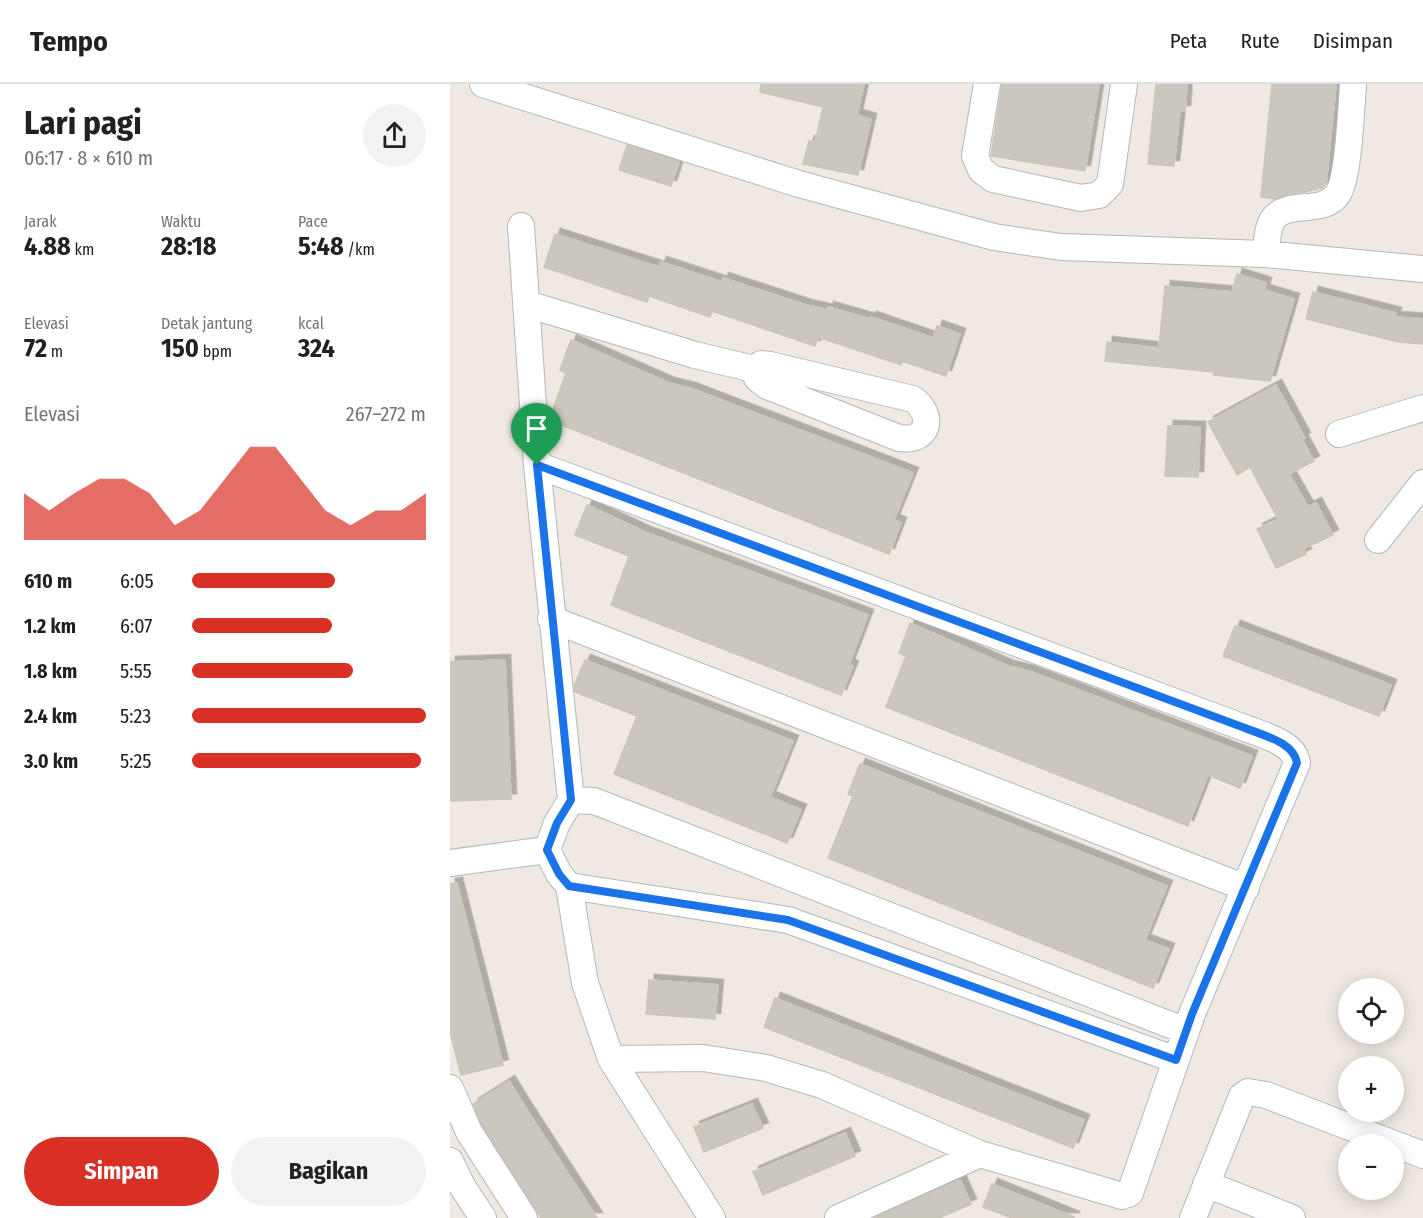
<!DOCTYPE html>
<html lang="id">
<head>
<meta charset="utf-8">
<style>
  :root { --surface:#fff; --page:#f2f2f2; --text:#202124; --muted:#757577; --line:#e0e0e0; --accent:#d93025 }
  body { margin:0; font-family:"Fira Sans Condensed",sans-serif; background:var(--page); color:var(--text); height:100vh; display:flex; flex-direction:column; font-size:22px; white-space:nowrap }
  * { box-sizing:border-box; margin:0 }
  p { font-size:20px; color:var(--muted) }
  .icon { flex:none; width:33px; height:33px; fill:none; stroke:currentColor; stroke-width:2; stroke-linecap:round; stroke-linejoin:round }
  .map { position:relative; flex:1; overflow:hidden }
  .side { display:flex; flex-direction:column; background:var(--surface); width:450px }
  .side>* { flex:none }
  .fabs { position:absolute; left:888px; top:894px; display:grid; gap:12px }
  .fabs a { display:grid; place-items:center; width:66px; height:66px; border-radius:50%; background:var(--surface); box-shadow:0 3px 15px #0003; font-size:30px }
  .pin { position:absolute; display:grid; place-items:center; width:51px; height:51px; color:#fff; margin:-62px -26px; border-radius:50% 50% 50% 0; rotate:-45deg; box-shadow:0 0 6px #0007 }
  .pin .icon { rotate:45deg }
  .round { display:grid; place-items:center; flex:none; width:63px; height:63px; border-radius:32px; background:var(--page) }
  .overview { display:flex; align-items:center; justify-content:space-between; height:102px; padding:0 24px }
  h1 { font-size:33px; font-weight:700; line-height:45px }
  .metrics { display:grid; grid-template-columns:repeat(3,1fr); gap:9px; height:102px; padding:6px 24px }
  .metrics div { display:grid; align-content:center }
  .metrics b { font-size:26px; font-weight:700 }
  .metrics small { font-size:16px; font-weight:400 }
  .metrics p { font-size:16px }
  .chart { height:168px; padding:12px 24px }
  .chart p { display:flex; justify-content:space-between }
  .chart svg { width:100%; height:108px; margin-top:6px; fill:var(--accent); opacity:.7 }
  .action { display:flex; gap:12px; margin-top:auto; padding:12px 24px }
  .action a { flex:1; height:69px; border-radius:36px; background:var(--accent); color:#fff; font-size:24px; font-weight:700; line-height:69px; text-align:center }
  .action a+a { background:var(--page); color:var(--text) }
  ul { padding:0 24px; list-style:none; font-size:20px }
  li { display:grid; grid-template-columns:96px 72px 1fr; align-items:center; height:45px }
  li i { height:15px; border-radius:8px; background:var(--accent) }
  header { display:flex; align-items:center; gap:36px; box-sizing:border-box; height:84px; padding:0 30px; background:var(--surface); border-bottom:2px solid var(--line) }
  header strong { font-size:28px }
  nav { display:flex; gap:33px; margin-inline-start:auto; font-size:21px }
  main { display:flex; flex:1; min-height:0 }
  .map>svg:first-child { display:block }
  .building { fill:#cbc7bf; stroke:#cbc5ba; stroke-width:1.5; filter:url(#shadow) }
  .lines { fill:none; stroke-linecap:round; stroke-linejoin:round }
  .minor-casing { stroke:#b4b7c1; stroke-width:28 }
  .minor { stroke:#fff; stroke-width:26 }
  .route-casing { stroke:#fff; stroke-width:12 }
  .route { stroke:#1a73e8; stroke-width:8 }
</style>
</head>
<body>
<header>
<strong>Tempo</strong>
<nav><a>Peta</a><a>Rute</a><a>Disimpan</a></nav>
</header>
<main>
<section class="side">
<div class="overview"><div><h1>Lari pagi</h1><p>06:17 · 8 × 610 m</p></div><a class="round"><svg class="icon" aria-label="share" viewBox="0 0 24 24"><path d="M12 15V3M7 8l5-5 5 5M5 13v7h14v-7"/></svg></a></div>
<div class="metrics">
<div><p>Jarak</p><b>4.88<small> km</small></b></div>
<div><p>Waktu</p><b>28:18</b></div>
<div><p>Pace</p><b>5:48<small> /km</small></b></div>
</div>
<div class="metrics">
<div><p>Elevasi</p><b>72<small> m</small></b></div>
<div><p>Detak jantung</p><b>150<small> bpm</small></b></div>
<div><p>kcal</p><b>324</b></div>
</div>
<div class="chart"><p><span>Elevasi</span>267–272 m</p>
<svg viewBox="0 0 160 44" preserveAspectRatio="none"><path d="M0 44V25L10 32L20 25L30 19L40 19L50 25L60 38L70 32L80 19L90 6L100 6L110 19L120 32L130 38L140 32L150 32L160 25V44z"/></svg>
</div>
<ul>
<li><b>610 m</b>6:05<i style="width:61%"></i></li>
<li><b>1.2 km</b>6:07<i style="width:60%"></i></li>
<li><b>1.8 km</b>5:55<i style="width:69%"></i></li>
<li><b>2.4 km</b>5:23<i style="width:100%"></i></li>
<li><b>3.0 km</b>5:25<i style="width:98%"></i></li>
</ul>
<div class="action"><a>Simpan</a><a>Bagikan</a></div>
</section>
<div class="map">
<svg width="973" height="1134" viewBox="0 0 973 1134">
  <defs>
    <filter id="shadow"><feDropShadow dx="5.5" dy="-5.5" stdDeviation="0" flood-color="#0004"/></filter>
  </defs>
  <rect width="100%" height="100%" fill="#efe9e1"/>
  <path class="building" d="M 311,0 L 414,0 L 407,31 L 421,35 L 408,91 L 353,80 L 359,57 L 365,59 L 373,23 L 310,8 Z
    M 552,0 L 649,0 L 635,87 L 541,72 Z
    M 706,0 L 737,0 L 735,27 L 730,27 L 724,82 L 698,80 Z
    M 822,0 L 886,0 L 876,100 L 872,104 L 825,115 L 811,113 Z
    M 177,61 L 229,78 L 221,102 L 169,86 Z
    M 105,150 L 209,183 L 211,178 L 272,198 L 273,194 L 356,221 L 378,226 L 378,223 L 420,235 L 421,233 L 483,254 L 487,242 L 510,250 L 496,292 L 452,277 L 451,281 L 368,253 L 365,262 L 262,227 L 260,233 L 199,212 L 197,218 L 94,183 Z
    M 787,190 L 816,199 L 814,206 L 844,215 L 820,297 L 764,291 L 764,288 L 655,277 L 657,258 L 709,264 L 715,202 L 782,208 Z
    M 863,208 L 946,229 L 945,233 L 973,235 L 973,260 L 948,258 L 856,235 Z
    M 121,256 L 219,299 L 240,304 L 463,389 L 444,436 L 451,439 L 439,470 L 99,336 L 116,289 L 110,286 Z
    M 826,301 L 855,354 L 852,355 L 864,377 L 839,390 L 858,423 L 866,419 L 883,451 L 853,465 L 856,470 L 826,484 L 807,445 L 828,435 L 800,383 L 787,391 L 758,338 Z
    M 718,342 L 750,343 L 748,393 L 715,392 Z
    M 137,421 L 195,448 L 418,531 L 399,581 L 403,582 L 391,611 L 161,521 L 179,472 L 125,451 Z
    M 460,539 L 558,582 L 579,587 L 802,672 L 790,704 L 758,691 L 738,742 L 436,623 L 456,572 L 449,569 Z
    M 785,542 L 941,601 L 929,632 L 773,572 Z
    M 55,576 L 61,715 L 0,717 L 0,578 Z
    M 135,576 L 343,657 L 320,713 L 351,726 L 337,759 L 164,690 L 187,632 L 125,608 L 124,602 Z
    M 410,680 L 717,802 L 695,856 L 719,865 L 703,904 L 378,774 L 403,712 L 398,710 Z
    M 7,799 L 53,981 L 11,991 L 0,948 L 0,800 Z
    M 199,896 L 268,901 L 265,935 L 196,930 Z
    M 325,914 L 634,1036 L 623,1064 L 314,943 Z
    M 59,997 L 75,1023 L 147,1134 L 91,1134 L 32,1041 L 23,1020 Z
    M 302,1020 L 313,1044 L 254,1068 L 244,1043 Z
    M 395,1049 L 405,1072 L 313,1111 L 303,1088 Z
    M 510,1096 L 521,1120 L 489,1134 L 424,1134 Z
    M 542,1100 L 624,1133 L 624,1134 L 562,1134 L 533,1123 Z"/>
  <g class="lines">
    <defs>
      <path id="minor" d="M 33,0 L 349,100 L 544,153 L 611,163 L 815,170 L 973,185
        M 537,0 L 525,72 L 531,86 L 543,95 L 631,114 L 649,111 L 660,100 L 674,0
        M 71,142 L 87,381 L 121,716
        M 815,170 C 817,161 817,142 824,134 C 838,116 872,131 887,111 C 899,96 901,23 903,1
        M 77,220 L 245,271 L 304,285 L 311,280 L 320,281 L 463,315 C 485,331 479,359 449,354 L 317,302 L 307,294 L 304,285
        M 889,350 L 973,324
        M 87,381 L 795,644 C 812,651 844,658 847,679 L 742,930 L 680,1109 L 672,1112 L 530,1070 L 388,1134
        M 928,456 L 973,399
        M 101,535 L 796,804
        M 97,766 L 109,790 L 119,802 L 338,836 L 726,976
        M 0,779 L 97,766 L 107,739 L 121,716 L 144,717 L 736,947
        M 119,802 L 135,899 L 161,975 L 262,1134
        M 161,975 L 253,974 L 316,984 L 372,1001 L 530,1070
        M 0,1004 L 19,1048 L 74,1134
        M 0,1077 L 12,1102 L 33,1134
        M 756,1100 L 842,1134
        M 743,1134 L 792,1012 L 798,1008 L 816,1011 L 973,1071"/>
    </defs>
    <use href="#minor" class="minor-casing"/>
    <use href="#minor" class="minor"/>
  </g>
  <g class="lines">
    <defs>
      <path id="route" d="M 87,381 L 795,644 C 812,651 844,658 847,679 L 742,930 L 726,976 L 338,836 L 119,802 L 109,790 L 97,766 L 107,739 L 121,716 Z"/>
    </defs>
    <use href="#route" class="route-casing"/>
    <use href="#route" class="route"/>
  </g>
</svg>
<div class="fabs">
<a><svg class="icon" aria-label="locate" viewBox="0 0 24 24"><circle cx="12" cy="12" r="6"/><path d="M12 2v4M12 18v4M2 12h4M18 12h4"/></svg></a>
<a>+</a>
<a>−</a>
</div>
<div class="pin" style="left:87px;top:381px;background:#1e9e55"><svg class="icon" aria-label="arrive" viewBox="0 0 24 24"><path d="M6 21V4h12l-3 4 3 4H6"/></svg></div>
</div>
</main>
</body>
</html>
